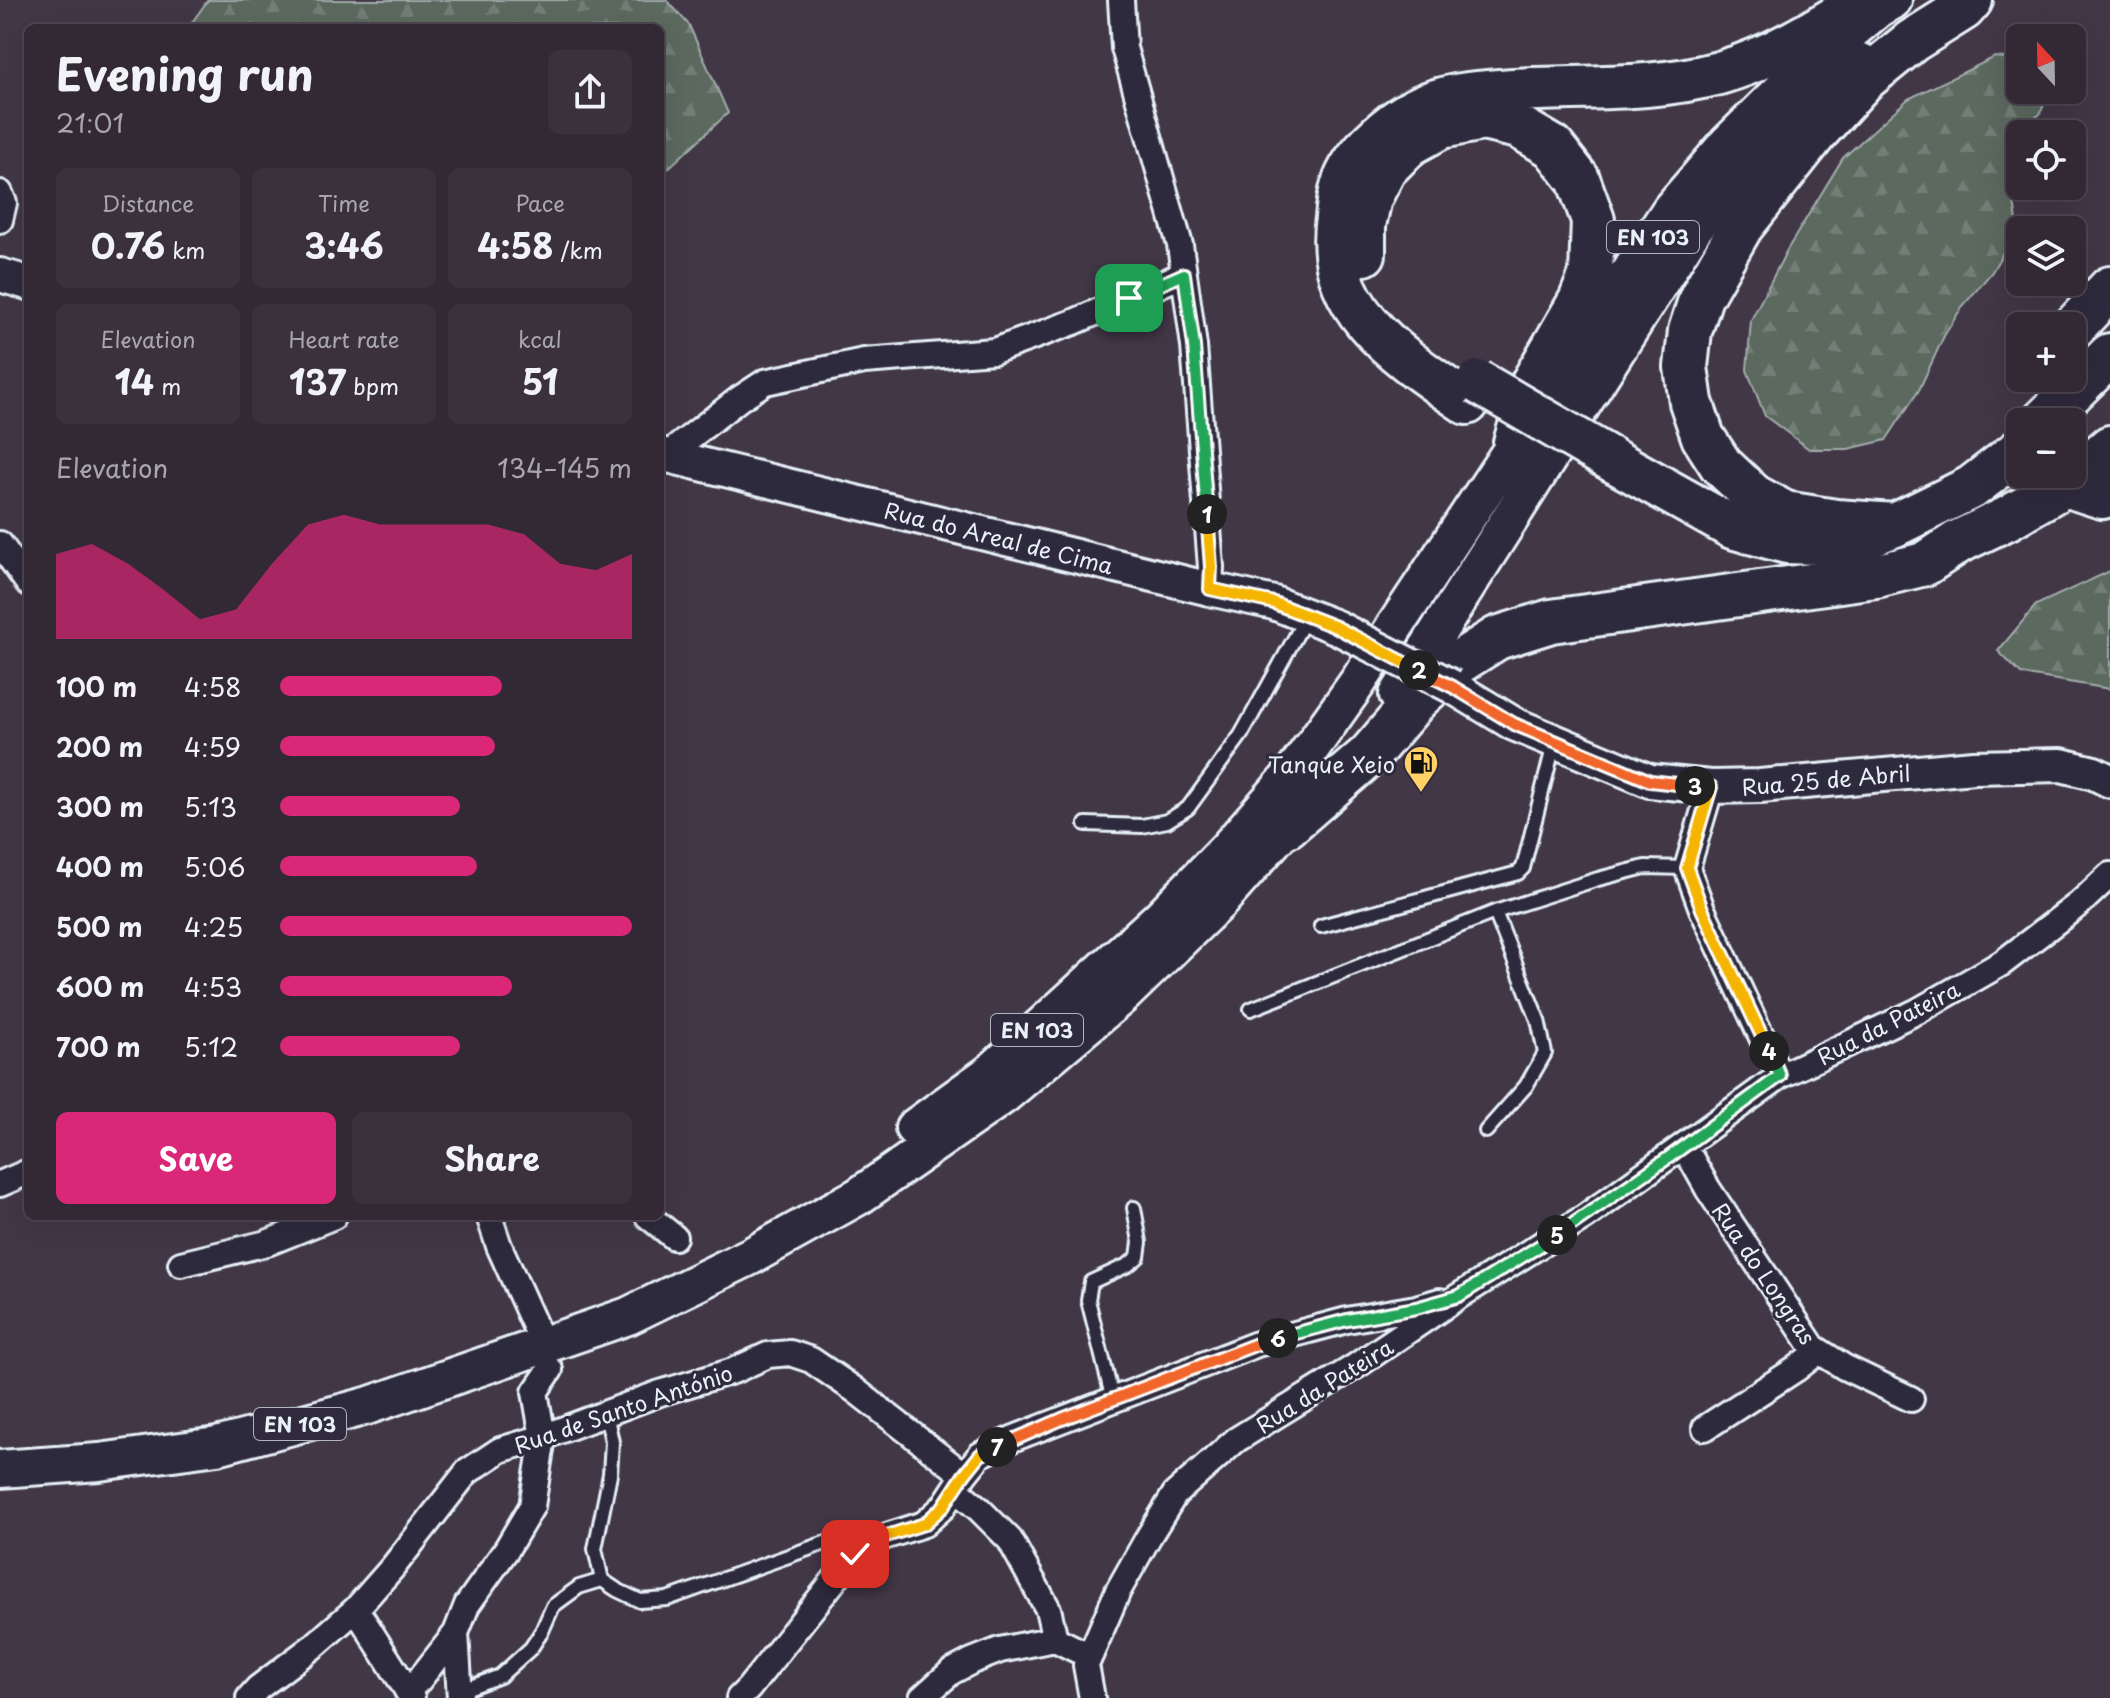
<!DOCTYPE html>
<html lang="en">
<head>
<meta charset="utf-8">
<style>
  :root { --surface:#322935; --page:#3a313d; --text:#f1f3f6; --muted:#a8a6ad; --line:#4d4550; --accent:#db2777 }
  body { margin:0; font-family:"Playpen Sans",sans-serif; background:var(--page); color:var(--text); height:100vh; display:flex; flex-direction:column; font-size:30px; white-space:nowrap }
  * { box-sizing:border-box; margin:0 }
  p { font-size:26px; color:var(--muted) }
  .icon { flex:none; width:44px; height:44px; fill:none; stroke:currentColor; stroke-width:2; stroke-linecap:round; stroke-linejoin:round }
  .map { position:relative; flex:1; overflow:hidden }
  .panel { position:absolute; left:24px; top:24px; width:640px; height:1196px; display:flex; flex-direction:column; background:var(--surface); border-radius:12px; box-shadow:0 8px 32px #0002,0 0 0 2px var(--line) }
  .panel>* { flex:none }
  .needle { width:52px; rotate:338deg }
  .buttons { position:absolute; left:2006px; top:24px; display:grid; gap:16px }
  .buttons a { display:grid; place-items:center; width:80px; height:80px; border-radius:12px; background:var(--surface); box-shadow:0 8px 32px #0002,0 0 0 2px var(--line); font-size:40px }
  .pin { position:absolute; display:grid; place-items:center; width:68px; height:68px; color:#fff; margin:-34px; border-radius:16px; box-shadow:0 4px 12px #0006 }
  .km { position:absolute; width:40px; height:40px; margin:-20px; border-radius:50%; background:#222; color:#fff; font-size:22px; line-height:40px; text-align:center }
  .round { display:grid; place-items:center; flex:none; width:84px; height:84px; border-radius:12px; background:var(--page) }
  .summary { display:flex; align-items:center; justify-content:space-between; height:136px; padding:0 32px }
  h1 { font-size:44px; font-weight:700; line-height:60px }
  .stats { display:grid; grid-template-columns:repeat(3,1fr); gap:12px; height:136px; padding:8px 32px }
  .stats div { display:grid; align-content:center; border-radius:12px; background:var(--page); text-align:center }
  .stats b { font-size:34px; font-weight:700 }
  .stats small { font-size:22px; font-weight:400 }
  .stats p { font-size:22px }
  .chart { height:224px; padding:16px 32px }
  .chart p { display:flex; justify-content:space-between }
  .chart svg { width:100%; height:144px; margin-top:8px; fill:var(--accent); opacity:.7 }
  .button { display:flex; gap:16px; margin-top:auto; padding:16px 32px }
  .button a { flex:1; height:92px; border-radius:12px; background:var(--accent); color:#fff; font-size:32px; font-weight:700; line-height:92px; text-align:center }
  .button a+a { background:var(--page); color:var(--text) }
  ul { padding:0 32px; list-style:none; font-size:26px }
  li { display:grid; grid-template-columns:128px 96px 1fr; align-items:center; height:60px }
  li i { height:20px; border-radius:10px; background:var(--accent) }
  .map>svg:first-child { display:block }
  .forest { fill:url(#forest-firs); stroke:#a2adab; stroke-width:2 }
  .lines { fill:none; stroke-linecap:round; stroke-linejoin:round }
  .lane-casing { stroke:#e8f1f8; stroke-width:18 }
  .street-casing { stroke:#e8f1f8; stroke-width:30 }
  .secondary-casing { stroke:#e8f1f8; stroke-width:38 }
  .primary-casing { stroke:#e8f1f8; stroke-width:42 }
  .highway-casing { stroke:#e8f1f8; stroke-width:48 }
  .lane { stroke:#2f2a3d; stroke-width:12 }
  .street { stroke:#2f2a3d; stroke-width:24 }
  .secondary { stroke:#2f2a3d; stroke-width:32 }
  .primary { stroke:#2f2a3d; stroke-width:36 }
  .highway { stroke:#2f2a3d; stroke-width:42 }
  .secondary-bridge-casing { stroke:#e8f1f8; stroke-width:38; stroke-linecap:butt }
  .highway-bridge-casing { stroke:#e8f1f8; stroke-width:48; stroke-linecap:butt }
  .secondary-bridge { stroke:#2f2a3d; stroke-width:32 }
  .highway-bridge { stroke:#2f2a3d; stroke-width:42 }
  .split-1-casing { stroke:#fff; stroke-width:16 }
  .split-2-casing { stroke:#fff; stroke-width:16 }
  .split-3-casing { stroke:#fff; stroke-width:16 }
  .split-4-casing { stroke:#fff; stroke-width:16 }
  .split-5-casing { stroke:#fff; stroke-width:16 }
  .split-6-casing { stroke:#fff; stroke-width:16 }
  .split-7-casing { stroke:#fff; stroke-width:16 }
  .split-8-casing { stroke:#fff; stroke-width:16 }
  .split-1 { stroke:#22a559; stroke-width:10 }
  .split-2 { stroke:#f5b400; stroke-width:10 }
  .split-3 { stroke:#f0652b; stroke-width:10 }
  .split-4 { stroke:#f5b400; stroke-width:10 }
  .split-5 { stroke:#22a559; stroke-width:10 }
  .split-6 { stroke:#22a559; stroke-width:10 }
  .split-7 { stroke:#f0652b; stroke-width:10 }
  .split-8 { stroke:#f5b400; stroke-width:10 }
  .labels { text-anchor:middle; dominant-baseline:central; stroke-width:6; stroke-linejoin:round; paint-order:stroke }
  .shield { fill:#2f2a3d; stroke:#b0b5c0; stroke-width:2 }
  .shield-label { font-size:20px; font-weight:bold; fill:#e8f1f8 }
  .street-label { font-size:22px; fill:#e8f1f8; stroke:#2f2a3d }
  .poi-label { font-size:22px; fill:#e8f1f8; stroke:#2f2a3d; text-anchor:end }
</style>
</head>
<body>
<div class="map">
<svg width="2110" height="1698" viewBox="0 0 2110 1698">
  <defs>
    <pattern id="forest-firs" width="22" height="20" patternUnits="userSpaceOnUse" patternTransform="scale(2)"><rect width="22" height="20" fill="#5c695e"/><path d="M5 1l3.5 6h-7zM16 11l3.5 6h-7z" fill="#737f76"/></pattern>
  </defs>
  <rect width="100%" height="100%" fill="#423747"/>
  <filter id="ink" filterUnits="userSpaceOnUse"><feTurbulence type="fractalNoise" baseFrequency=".0125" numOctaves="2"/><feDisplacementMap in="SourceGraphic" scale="16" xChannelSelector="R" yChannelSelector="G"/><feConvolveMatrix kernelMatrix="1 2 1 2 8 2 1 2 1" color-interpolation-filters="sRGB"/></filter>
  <g filter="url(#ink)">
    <path class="forest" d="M 208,0 L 667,0 L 689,25 L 728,113 L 660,176 L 660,28 L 188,28 Z
      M 1995,57 L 2020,60 L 2020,90 L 2050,90 L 2040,114 L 2016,132 L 2009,173 L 2018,226 L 1992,272 L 1962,307 L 1944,336 L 1919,390 L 1886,440 L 1848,449 L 1809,449 L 1765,416 L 1747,370 L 1751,320 L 1787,250 L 1843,158 L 1908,99 Z
      M 2110,571 L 2110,689 L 2021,674 L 1998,651 L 2036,605 Z"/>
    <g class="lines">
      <defs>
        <path id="lane" d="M 1086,824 L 1142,826 L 1167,821 L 1188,808 L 1241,735 L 1307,616
          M 1321,926 L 1518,873 L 1523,868 L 1554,744
          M 1251,1009 L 1495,912 L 1598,879 L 1645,867 L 1687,868
          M 1486,1131 L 1526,1086 L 1545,1053 L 1538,1020 L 1495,912
          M 1113,1400 L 1088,1300 L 1091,1282 L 1128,1265 L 1138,1257 L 1140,1242 L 1134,1208
          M 606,1413 L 612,1442 L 610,1474 L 595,1549 L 602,1580 L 617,1590 L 640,1601 L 667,1599 L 825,1543 L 842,1540 L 868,1541
          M 460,1691 L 500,1676 L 531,1648 L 542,1631 L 553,1606 L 579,1587 L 602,1580"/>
        <path id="street" d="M 1121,0 L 1124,48 L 1180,245 L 1194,346 L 1211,567 L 1210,589
          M 0,193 L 4,203 L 0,220
          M 666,456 L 739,399 L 765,382 L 864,361 L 994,351 L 1074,322 L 1184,274
          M 0,544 L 28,583
          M 1711,787 L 1687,868 L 1702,909 L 1780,1076
          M 1684,1146 L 1708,1189 L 1813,1347 L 1844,1367 L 1911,1399
          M 0,1184 L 28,1172
          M 489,1216 L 499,1246 L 535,1326
          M 648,1216 L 674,1237
          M 181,1264 L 267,1243 L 334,1216
          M 1705,1428 L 1796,1369 L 1819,1351
          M 955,1489 L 979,1509 L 1010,1540 L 1048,1609 L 1055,1639
          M 356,1609 L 412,1698
          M 407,1691 L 419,1680 L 456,1633
          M 249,1698 L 258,1688 L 315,1645 L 356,1609 L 393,1567 L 467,1472 L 500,1450 L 543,1437 L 660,1393 L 733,1371 L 768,1355 L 790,1353 L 811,1360 L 855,1390 L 964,1475
          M 460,1698 L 456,1633 L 467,1605 L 506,1550 L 532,1506 L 543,1437 L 535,1392 L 550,1370
          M 739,1698 L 749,1688 L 855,1554 L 871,1541 L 924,1524 L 943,1507 L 964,1475 L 980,1455 L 1012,1439 L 1257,1344 L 1347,1320 L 1416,1308 L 1440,1301
          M 922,1698 L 951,1672 L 972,1661 L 1000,1650 L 1055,1639 L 1077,1650 L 1091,1654
          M 1092,1698 L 1086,1665 L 1118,1591 L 1149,1536 L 1175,1494 L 1236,1440 L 1356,1366 L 1459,1296 L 1585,1217 L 1780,1076 L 1918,1011 L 2002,963 L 2079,904 L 2110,875"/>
        <path id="secondary" d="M 0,275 L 28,283
          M 660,454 L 1210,589 L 1274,603 L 1336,627
          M 1453,687 L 1514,724 L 1650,781 L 1711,787 L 1760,786 L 1974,767 L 2061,765 L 2094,773 L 2110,781"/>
        <path id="primary" d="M 1398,695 L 1694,228 L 1749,164 L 1806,108 L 1861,62
          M 914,1128 L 990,1073 L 1161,917 L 1227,849 L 1294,772 L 1358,682 L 1671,209 L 1728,143 L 1788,84 L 1879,8 L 1893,0
          M 0,1469 L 99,1462 L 217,1446 L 367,1406 L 628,1316 L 751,1256 L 859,1196 L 1004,1095 L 1123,995 L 1221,900 L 1306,804"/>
        <path id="highway" d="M 1364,254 L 1364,225 L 1370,198 L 1385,169 L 1410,144 L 1441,127 L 1483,119 L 1519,127 L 1553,147 L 1578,179 L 1593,220 L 1591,274 L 1580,301 L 1533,382 L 1515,443
          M 2072,329 L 2110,288
          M 1467,403 C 1402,358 1322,310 1337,218 C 1338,208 1339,197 1342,188 C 1352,151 1401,112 1436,101 C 1461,93 1488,92 1514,90 C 1582,86 1652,91 1719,73 C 1772,58 1818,29 1864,0
          M 2042,422 L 2110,355
          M 1614,461 L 1732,527 L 1787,542 L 1847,544 L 1895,525 L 1972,487 L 2020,450
          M 2065,485 L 2102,497 L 2110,491
          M 1895,525 L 1836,521 L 1785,513 L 1754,496 L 1721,465 L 1703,437 L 1691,402 L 1686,367 L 1690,331 L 1701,297 L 1741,227 L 1815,134 L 1864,80 L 1912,41 L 1963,9 L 1971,0
          M 1287,826 L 1369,755 L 1418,698 L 1456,664 L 1497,638 L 1551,621 L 1876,576 L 1925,564 L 1958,542 L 2008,518 L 2065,485 L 2110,447"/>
      </defs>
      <use href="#lane" class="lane-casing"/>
      <use href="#street" class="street-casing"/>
      <use href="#secondary" class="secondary-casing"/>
      <use href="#primary" class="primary-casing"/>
      <use href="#highway" class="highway-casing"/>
      <use href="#lane" class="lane"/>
      <use href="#street" class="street"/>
      <use href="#secondary" class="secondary"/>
      <use href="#primary" class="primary"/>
      <use href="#highway" class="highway"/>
      <defs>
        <path id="secondary-bridge" d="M 1336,627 L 1453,687"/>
        <path id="highway-bridge" d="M 1478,382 L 1614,461"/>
      </defs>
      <use href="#secondary-bridge" class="secondary-bridge-casing"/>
      <use href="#highway-bridge" class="highway-bridge-casing"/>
      <use href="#secondary-bridge" class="secondary-bridge"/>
      <use href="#highway-bridge" class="highway-bridge"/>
    </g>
  </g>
  <g class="lines" filter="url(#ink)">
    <defs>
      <path id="split-1" d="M 1129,298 L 1184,274 L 1194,346 L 1207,514"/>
      <path id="split-2" d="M 1207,514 L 1211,567 L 1210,589 L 1274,603 L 1336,627 L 1419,670"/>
      <path id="split-3" d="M 1419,670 L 1453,687 L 1514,724 L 1650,781 L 1695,786"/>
      <path id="split-4" d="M 1695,786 L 1711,787 L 1687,868 L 1702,909 L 1769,1051"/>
      <path id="split-5" d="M 1557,1235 L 1668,1158 L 1780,1076 L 1769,1051"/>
      <path id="split-6" d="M 1278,1338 L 1347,1320 L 1416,1308 L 1459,1296 L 1557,1235"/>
      <path id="split-7" d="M 997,1447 L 1062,1419 L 1257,1344 L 1278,1338"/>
      <path id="split-8" d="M 855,1554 L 871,1541 L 924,1524 L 943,1507 L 964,1475 L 980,1455 L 997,1447"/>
    </defs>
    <use href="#split-1" class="split-1-casing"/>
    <use href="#split-2" class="split-2-casing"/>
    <use href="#split-3" class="split-3-casing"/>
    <use href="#split-4" class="split-4-casing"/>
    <use href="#split-5" class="split-5-casing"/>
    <use href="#split-6" class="split-6-casing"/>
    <use href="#split-7" class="split-7-casing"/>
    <use href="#split-8" class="split-8-casing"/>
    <use href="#split-1" class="split-1"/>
    <use href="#split-2" class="split-2"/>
    <use href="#split-3" class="split-3"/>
    <use href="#split-4" class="split-4"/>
    <use href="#split-5" class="split-5"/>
    <use href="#split-6" class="split-6"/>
    <use href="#split-7" class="split-7"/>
    <use href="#split-8" class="split-8"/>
  </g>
  <defs>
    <symbol id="fuel-pin" viewBox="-11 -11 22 30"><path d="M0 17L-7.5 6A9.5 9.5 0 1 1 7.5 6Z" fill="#ffd166" stroke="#2f2a3d"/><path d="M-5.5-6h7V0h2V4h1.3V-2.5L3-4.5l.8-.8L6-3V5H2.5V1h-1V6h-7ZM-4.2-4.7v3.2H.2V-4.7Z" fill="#111"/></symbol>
  </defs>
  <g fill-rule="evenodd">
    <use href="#fuel-pin" x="1401" y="743" width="40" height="54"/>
  </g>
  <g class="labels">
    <g class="shield">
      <rect x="1607" y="221" width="92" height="32" rx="6"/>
      <rect x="991" y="1014" width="92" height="32" rx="6"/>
      <rect x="254" y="1408" width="92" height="32" rx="6"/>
    </g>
    <g class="shield-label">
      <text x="1653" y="237">EN 103</text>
      <text x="1037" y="1030">EN 103</text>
      <text x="300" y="1424">EN 103</text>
    </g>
    <g class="street-label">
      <text transform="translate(999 537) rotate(14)">Rua do Areal de Cima</text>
      <text transform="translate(1826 779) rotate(-5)">Rua 25 de Abril</text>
      <text transform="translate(1888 1022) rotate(-27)">Rua da Pateira</text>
      <text transform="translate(1765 1273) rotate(56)">Rua do Longras</text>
      <text transform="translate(1324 1385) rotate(-32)">Rua da Pateira</text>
      <text transform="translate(623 1408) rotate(-19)">Rua de Santo António</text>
    </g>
    <g class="poi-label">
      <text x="1395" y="763">Tanque Xeio</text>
    </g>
  </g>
</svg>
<div class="buttons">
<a><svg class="needle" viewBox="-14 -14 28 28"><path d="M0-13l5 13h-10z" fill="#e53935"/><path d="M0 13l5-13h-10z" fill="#a8a6ad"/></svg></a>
<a><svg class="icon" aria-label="locate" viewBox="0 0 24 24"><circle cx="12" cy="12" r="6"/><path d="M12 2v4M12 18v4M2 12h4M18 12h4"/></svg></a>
<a><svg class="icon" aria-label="layers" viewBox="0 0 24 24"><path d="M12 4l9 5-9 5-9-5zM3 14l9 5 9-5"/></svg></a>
<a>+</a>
<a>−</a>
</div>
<div class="pin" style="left:1129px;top:298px;background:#1e9e55"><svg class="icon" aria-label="arrive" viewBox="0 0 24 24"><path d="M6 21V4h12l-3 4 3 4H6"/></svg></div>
<div class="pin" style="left:855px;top:1554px;background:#d93025"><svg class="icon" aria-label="check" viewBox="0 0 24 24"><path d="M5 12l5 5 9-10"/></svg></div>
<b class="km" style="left:1207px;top:514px">1</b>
<b class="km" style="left:1419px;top:670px">2</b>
<b class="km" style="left:1695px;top:786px">3</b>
<b class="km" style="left:1769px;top:1051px">4</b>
<b class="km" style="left:1557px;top:1235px">5</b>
<b class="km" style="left:1278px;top:1338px">6</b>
<b class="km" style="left:997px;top:1447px">7</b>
<section class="panel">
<div class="summary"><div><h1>Evening run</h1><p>21:01</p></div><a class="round"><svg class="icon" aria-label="share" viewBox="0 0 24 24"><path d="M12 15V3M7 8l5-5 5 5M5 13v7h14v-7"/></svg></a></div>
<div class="stats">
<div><p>Distance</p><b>0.76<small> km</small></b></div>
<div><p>Time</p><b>3:46</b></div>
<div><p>Pace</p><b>4:58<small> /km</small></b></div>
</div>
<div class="stats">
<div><p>Elevation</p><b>14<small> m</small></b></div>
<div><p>Heart rate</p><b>137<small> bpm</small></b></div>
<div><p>kcal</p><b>51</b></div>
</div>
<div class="chart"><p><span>Elevation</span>134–145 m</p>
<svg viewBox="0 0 160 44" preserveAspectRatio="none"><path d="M0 44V18L10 15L20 21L30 29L40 38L50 35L60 21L70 9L80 6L90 9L100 9L110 9L120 9L130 12L140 21L150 23L160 18V44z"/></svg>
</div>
<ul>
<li><b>100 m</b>4:58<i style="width:63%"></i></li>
<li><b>200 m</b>4:59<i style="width:61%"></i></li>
<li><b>300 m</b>5:13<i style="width:51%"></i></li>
<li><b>400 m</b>5:06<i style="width:56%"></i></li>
<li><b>500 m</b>4:25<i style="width:100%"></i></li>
<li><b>600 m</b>4:53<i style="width:66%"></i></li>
<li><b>700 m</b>5:12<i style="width:51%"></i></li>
</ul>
<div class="button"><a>Save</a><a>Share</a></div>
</section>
</div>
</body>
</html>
